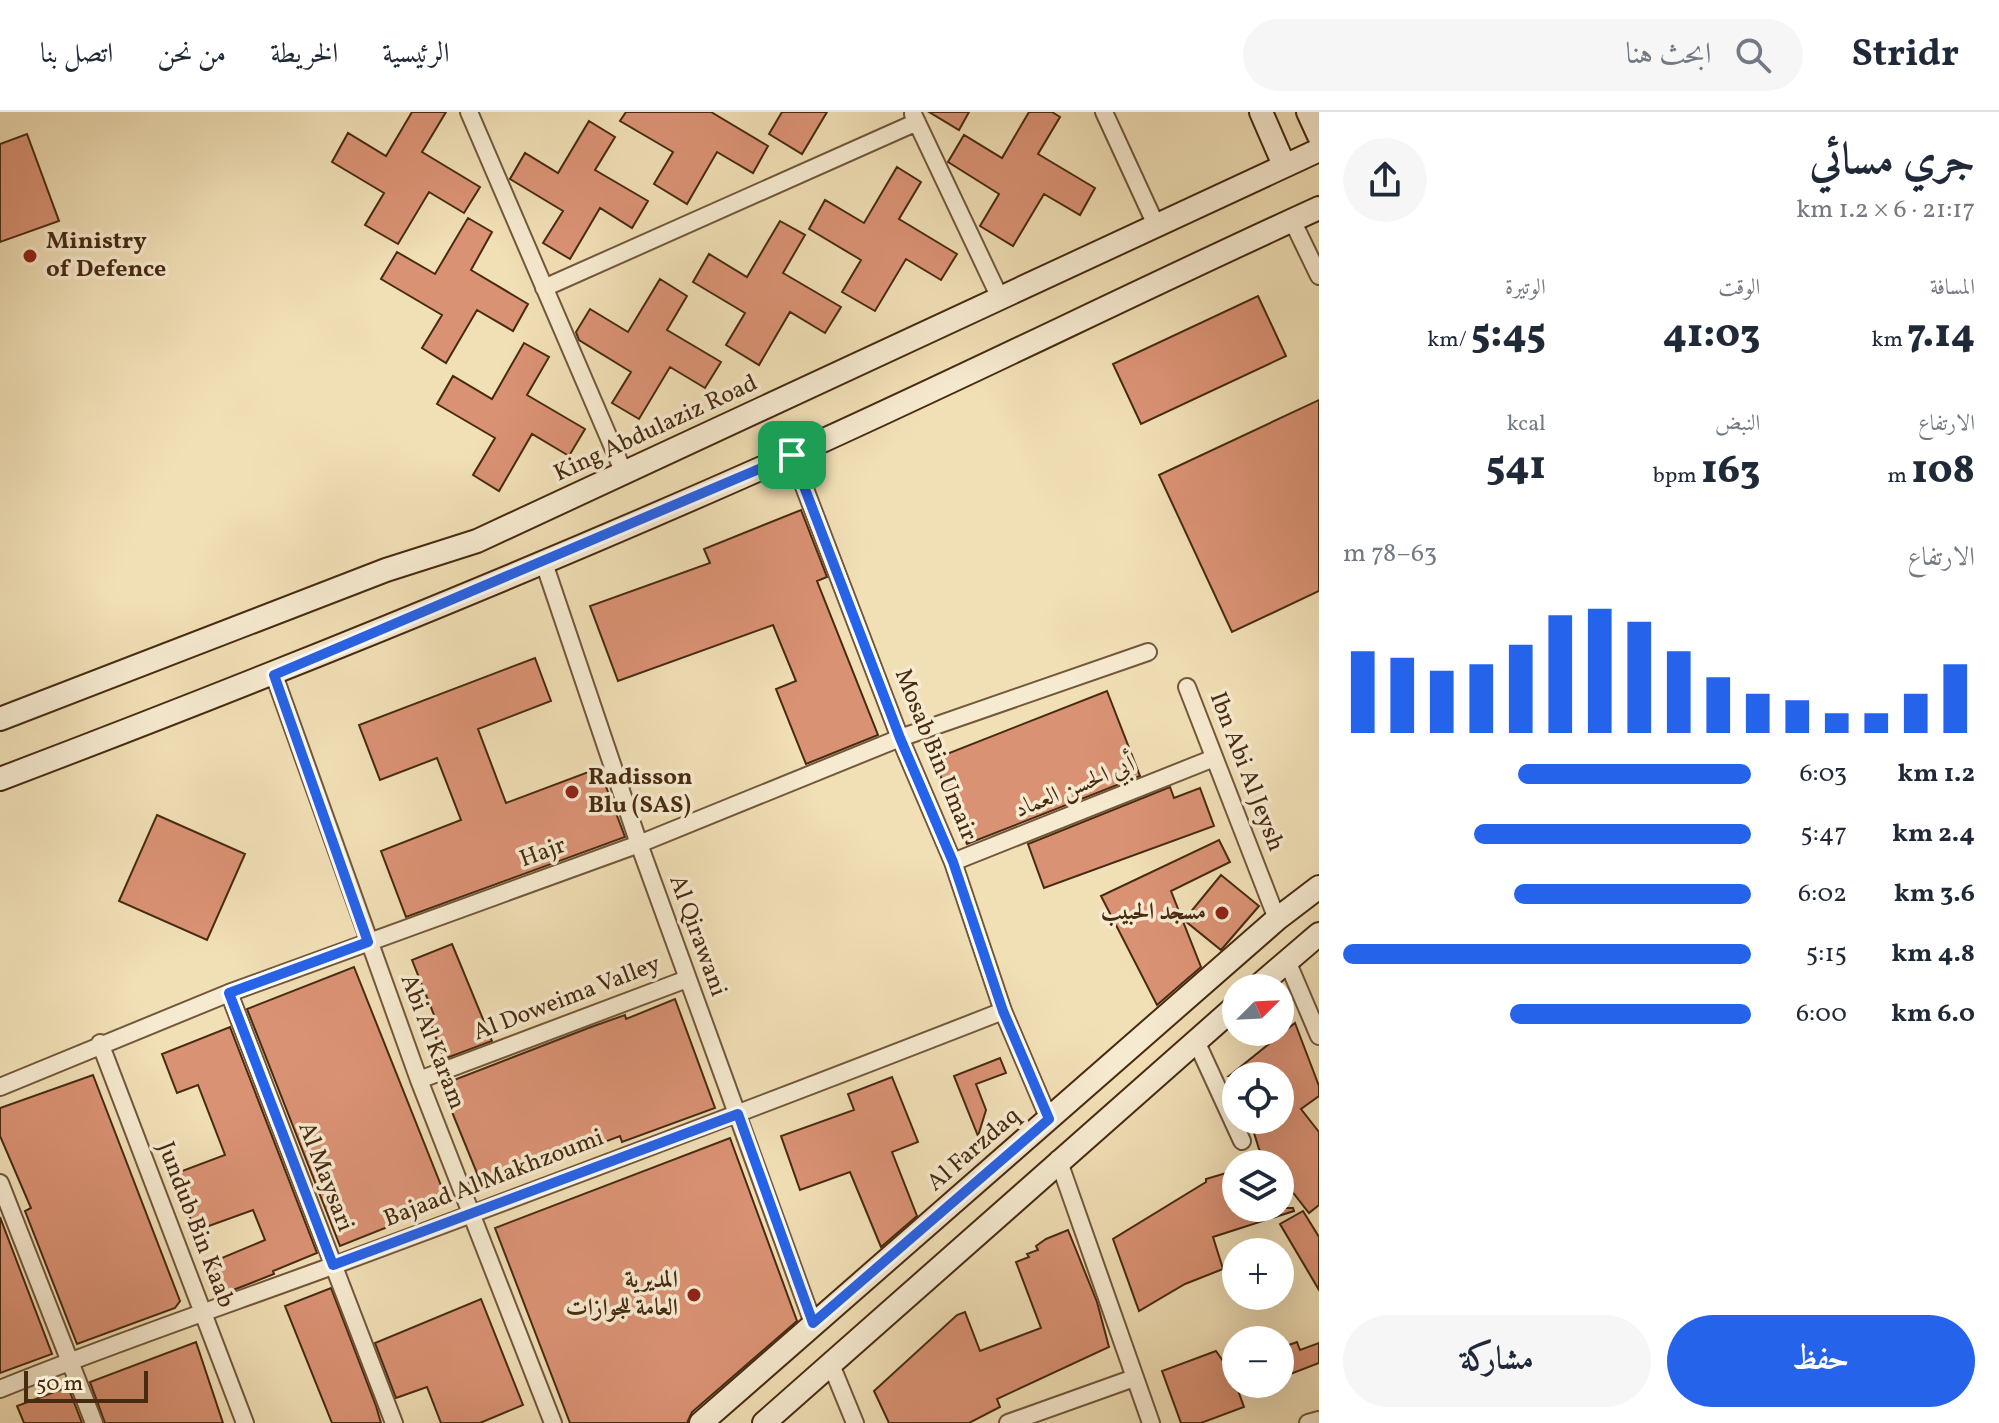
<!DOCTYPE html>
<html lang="ar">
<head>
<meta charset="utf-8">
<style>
  :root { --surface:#fff; --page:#f6f6f7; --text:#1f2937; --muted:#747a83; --line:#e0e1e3; --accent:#2563eb }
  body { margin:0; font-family:Vollkorn,Amiri,serif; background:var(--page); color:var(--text); direction:rtl; height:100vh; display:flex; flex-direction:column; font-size:30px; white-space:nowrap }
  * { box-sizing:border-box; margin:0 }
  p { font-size:26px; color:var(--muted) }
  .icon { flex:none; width:44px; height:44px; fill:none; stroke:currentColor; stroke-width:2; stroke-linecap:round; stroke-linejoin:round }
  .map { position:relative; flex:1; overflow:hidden; direction:ltr }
  .details { display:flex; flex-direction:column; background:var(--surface); width:680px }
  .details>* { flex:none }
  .needle { width:52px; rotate:66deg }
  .fabs { position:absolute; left:1222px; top:862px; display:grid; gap:16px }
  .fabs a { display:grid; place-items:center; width:72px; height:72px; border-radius:50%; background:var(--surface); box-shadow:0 8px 32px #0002; font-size:40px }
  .scale { position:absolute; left:24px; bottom:20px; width:124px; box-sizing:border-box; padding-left:8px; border:4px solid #472a10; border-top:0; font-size:22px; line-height:28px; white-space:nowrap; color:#472a10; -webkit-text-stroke:6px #f6ead0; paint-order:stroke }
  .pin { position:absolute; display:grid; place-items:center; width:68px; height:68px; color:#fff; margin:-34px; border-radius:16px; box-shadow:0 4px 12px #0006 }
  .round { display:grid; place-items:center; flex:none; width:84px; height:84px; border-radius:42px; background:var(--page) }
  .head { display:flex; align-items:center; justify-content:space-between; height:136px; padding:0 24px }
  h1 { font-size:44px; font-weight:800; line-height:60px }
  .stats { display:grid; grid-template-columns:repeat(3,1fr); gap:12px; height:136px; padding:8px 24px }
  .stats div { display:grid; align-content:center }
  .stats b { font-size:40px; font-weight:800 }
  .stats small { font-size:22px; font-weight:400 }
  .stats p { font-size:22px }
  .chart { height:224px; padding:16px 24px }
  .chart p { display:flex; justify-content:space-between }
  .chart svg { width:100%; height:144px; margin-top:8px; stroke:var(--accent); stroke-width:6 }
  .primary-button { display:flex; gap:16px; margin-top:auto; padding:16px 24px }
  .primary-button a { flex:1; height:92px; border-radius:48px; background:var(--accent); color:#fff; font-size:32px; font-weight:800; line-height:92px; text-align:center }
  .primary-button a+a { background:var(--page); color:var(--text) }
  ul { padding:0 24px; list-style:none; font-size:26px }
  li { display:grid; grid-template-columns:128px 96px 1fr; align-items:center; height:60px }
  li i { height:20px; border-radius:10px; background:var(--accent) }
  header { display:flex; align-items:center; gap:48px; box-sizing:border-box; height:112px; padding:0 40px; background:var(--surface); border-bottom:2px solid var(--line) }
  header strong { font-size:38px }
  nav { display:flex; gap:44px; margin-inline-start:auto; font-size:28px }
  .search { width:560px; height:72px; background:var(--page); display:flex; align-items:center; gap:20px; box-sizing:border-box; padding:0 28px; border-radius:44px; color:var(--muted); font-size:30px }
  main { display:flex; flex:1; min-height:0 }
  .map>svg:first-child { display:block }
  .building { fill:#da9274; stroke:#472a10; stroke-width:2 }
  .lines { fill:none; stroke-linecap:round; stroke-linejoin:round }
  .street-casing { stroke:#72573a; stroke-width:20 }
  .secondary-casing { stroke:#472a10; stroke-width:26 }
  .street { stroke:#f6ead0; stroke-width:16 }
  .secondary { stroke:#f6ead0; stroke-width:22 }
  .route-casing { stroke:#fff; stroke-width:16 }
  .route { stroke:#2563eb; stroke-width:10 }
  .poi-dot { fill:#8f2418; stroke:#f6ead0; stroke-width:3 }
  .labels { text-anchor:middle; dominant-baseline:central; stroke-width:7; stroke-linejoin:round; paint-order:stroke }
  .poi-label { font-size:24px; font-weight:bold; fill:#472a10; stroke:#f6ead0; text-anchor:start }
  .street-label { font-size:24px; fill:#472a10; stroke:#f6ead0 }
</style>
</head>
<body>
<header>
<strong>Stridr</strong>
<div class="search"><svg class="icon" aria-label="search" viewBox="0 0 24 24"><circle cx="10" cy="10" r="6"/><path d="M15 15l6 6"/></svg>ابحث هنا</div>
<nav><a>الرئيسية</a><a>الخريطة</a><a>من نحن</a><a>اتصل بنا</a></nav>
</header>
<main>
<section class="details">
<div class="head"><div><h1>جري مسائي</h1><p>21:17 · 6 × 1.2 km</p></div><a class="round"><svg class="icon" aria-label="share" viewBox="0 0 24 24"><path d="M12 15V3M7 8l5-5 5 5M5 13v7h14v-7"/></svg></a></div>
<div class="stats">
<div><p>المسافة</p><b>7.14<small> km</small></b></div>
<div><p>الوقت</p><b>41:03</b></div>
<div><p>الوتيرة</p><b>5:45<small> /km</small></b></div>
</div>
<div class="stats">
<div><p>الارتفاع</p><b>108<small> m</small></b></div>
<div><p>النبض</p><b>163<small> bpm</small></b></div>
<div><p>kcal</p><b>541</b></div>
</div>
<div class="chart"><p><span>الارتفاع</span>63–78 m</p>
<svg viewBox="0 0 160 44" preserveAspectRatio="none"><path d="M5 44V19M15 44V21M25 44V25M35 44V23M45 44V17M55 44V8M65 44V6M75 44V10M85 44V19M95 44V27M105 44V32M115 44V34M125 44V38M135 44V38M145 44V32M155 44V23"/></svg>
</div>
<ul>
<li><b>1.2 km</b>6:03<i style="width:57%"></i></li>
<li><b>2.4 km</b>5:47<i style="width:68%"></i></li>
<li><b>3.6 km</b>6:02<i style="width:58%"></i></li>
<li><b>4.8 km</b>5:15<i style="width:100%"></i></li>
<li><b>6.0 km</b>6:00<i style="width:59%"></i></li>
</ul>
<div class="primary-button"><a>حفظ</a><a>مشاركة</a></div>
</section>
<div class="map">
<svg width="1319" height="1311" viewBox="0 0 1319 1311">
  <rect width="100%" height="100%" fill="#f1dfb6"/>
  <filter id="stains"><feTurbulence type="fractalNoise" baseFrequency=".0025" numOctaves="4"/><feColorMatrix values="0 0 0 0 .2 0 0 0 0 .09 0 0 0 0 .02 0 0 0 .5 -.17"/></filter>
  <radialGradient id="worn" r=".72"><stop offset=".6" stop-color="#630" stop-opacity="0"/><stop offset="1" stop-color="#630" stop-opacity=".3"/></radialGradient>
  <path class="building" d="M 412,0 L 446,0 L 422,40 L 480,75 L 464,101 L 429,80 L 398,132 L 365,113 L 384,81 L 332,50 L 348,21 L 386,44 Z
    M 626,0 L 711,0 L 768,34 L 753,61 L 717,40 L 687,92 L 654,72 L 673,40 L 620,9 Z
    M 782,0 L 827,0 L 802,42 L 769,22 Z
    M 929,0 L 969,0 L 959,18 Z
    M 1029,0 L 1052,0 L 1060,5 L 1038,42 L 1095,76 L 1080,103 L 1044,82 L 1013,134 L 980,114 L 999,82 L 948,50 L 964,23 L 1002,46 Z
    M 589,9 L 615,25 L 595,58 L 648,89 L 632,116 L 600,96 L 570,147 L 543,131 L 563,99 L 510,67 L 525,41 L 558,61 Z
    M 27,22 L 59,109 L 0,130 L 0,32 Z
    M 897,55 L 921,70 L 899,107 L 957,142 L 941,168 L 906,147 L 875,199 L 842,180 L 861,148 L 809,117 L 825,88 L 864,111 Z
    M 468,106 L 492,120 L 471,158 L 528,192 L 513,219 L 477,198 L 446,251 L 422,236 L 442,203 L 381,167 L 397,140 L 435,162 Z
    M 780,109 L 805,123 L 783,161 L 841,195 L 825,221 L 790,200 L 759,253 L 726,233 L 745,201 L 693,170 L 709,142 L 747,165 Z
    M 660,167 L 687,184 L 667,218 L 721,250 L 705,276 L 670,255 L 639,307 L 612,291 L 631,260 L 579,228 L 576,220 L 590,197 L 628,220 Z
    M 1258,184 L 1286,244 L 1141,312 L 1113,252 Z
    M 524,231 L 549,245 L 527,283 L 585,317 L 569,344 L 532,322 L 499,379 L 473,363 L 495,326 L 437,292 L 453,264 L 492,287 Z
    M 1319,288 L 1319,479 L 1232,520 L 1159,363 Z
    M 801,398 L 827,465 L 817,469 L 878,623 L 806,652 L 776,577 L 796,569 L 773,513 L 618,569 L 590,494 L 710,451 L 704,437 Z
    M 535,546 L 551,589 L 478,617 L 506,691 L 599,656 L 625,725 L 406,805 L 381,739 L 461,708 L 437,646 L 380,668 L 359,613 Z
    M 1107,579 L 1140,664 L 967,732 L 934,647 Z
    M 1170,675 L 1174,686 L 1200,676 L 1214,714 L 1044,776 L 1028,732 Z
    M 157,703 L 245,742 L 207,828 L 119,789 Z
    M 1219,728 L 1230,750 L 1171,779 L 1201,855 L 1157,893 L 1101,784 Z
    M 1221,763 L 1259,794 L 1221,838 L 1184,808 Z
    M 452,832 L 492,929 L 444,947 L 430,910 L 436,908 L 412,848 Z
    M 354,855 L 448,1091 L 340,1134 L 247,897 Z
    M 675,887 L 715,996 L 622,1030 L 620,1024 L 483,1076 L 441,973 L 591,915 L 625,903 L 626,907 Z
    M 1295,911 L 1319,974 L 1319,984 L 1301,997 L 1319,1020 L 1319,1093 L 1309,1101 L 1280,1064 L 1280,1052 L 1271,1052 L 1259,1037 L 1250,1008 L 1280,1008 L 1280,964 L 1229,964 Z
    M 230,915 L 317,1141 L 273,1159 L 274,1162 L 223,1182 L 215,1176 L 205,1153 L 265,1128 L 253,1098 L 195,1119 L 174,1062 L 225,1043 L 198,973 L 177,981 L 162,942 Z
    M 1000,946 L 1006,961 L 976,972 L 986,998 L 978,1024 L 954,964 Z
    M 93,963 L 180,1189 L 175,1196 L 77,1232 L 25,1099 L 31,1096 L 0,1024 L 0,996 Z
    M 892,965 L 918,1030 L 892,1040 L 917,1104 L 881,1135 L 850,1060 L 800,1078 L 781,1024 L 854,998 L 848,982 Z
    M 730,1026 L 797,1209 L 692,1300 L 687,1311 L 570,1311 L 495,1116 Z
    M 1236,1058 L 1236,1096 L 1293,1096 L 1294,1099 L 1213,1125 L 1223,1157 L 1185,1172 L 1139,1199 L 1113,1127 L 1206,1070 L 1206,1067 Z
    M 1303,1099 L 1319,1125 L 1319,1178 L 1280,1112 Z
    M 0,1105 L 52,1242 L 0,1261 Z
    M 1068,1118 L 1097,1190 L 1109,1235 L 997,1287 L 1000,1295 L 969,1311 L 889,1311 L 874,1279 L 957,1203 L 965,1200 L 980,1239 L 1041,1216 L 1016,1150 L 1029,1145 L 1027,1142 L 1038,1138 L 1036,1134 L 1046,1127 Z
    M 331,1176 L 376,1294 L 381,1311 L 332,1311 L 285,1194 Z
    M 481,1187 L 523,1293 L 480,1311 L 441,1311 L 427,1275 L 396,1286 L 375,1231 Z
    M 196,1230 L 223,1311 L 105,1311 L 90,1270 Z
    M 1297,1230 L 1300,1238 L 1319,1231 L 1319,1251 L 1280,1266 L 1280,1236 Z
    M 1216,1239 L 1232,1262 L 1244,1295 L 1201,1311 L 1181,1311 L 1162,1259 Z
    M 68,1275 L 82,1311 L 24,1311 L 17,1294 Z"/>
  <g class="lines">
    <defs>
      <path id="street" d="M 469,0 L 624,361
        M 1104,0 L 1156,113
        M 913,2 L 1000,186
        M 1292,108 L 1319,164
        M 544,176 L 917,10
        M 792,343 L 900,626 L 953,750 L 1003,899 L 1049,1007
        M 544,451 L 639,732 L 813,1211
        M 274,563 L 419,968 L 553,1311
        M 1187,575 L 1277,807
        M 953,750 L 1214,646
        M 1287,849 L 1319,924
        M 229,881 L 394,1311
        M 1196,929 L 1242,1029
        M 100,931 L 245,1311
        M 419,968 L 687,867
        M 0,975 L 229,881 L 639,732 L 900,626 L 1148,540
        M 1058,1047 L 1151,1311
        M 0,1071 L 94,1311
        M 830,1250 L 855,1311
        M 0,1277 C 111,1232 223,1194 335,1153 C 558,1070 781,986 1003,899
        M 1008,1311 L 1134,1266
        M 1308,1311 L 1319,1308"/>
      <path id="secondary" d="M 1261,0 L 1284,53
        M 1308,0 L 1319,24
        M 0,607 L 386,458 L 477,429 L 1319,38
        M 0,667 C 266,566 529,460 789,344 C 967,264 1141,177 1319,96
        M 1256,876 L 1319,822
        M 701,1311 L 1277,807 L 1319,775
        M 764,1311 L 1236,894"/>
    </defs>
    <use href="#street" class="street-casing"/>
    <use href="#secondary" class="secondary-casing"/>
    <use href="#street" class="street"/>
    <use href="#secondary" class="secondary"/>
  </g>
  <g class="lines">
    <defs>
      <path id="route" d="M 792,343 L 900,626 L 953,750 L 1003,899 L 1049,1007 L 813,1211 L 738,1002 L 333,1153 L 229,881 L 368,830 L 274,563 Z"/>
    </defs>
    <use href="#route" class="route-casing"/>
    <use href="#route" class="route"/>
  </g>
  <g class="poi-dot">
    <circle cx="30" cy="144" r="8"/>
    <circle cx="572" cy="680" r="8"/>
    <circle cx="1222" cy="801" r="8"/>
    <circle cx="694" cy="1183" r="8"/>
  </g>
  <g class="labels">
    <g class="poi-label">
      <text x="46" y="130">Ministry<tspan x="46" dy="28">of Defence</tspan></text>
      <text x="588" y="666">Radisson<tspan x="588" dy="28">Blu (SAS)</tspan></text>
      <text x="1206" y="801" text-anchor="end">مسجد الحبيب</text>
      <text x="678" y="1169" text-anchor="end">المديرية<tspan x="678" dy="28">العامة للجوازات</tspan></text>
    </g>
    <g class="street-label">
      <text transform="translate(656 317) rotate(-25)">King Abdulaziz Road</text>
      <text transform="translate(935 643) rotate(68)">Mosab Bin Umair</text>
      <text transform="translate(1246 660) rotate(69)">Ibn Abi Al Jeysh</text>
      <text transform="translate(1075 676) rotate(-22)">أبي الحسن العماد</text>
      <text transform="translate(543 741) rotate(-20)">Hajr</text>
      <text transform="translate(697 824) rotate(70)">Al Qirawani</text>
      <text transform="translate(567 887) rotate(-21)">Al Doweima Valley</text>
      <text transform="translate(432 930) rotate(69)">Abi Al Karam</text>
      <text transform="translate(974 1038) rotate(-41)">Al Farzdaq</text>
      <text transform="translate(325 1065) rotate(69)">Al Maysari</text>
      <text transform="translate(494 1067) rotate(-21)">Bajaad Al Makhzoumi</text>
      <text transform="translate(195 1113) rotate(69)">Jundub Bin Kaab</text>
    </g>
  </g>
  <rect width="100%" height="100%" filter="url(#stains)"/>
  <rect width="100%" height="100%" fill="url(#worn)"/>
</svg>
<div class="fabs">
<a><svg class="needle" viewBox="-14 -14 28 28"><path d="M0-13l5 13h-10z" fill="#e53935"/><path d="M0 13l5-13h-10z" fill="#747a83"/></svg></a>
<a><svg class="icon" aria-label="locate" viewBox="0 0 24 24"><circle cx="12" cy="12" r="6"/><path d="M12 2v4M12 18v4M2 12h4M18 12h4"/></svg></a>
<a><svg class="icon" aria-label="layers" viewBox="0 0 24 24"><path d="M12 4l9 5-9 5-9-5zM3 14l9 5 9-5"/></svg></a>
<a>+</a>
<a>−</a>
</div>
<div class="scale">50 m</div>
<div class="pin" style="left:792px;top:343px;background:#1e9e55"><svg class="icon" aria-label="arrive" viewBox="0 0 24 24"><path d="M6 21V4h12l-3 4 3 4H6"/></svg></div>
</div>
</main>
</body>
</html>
